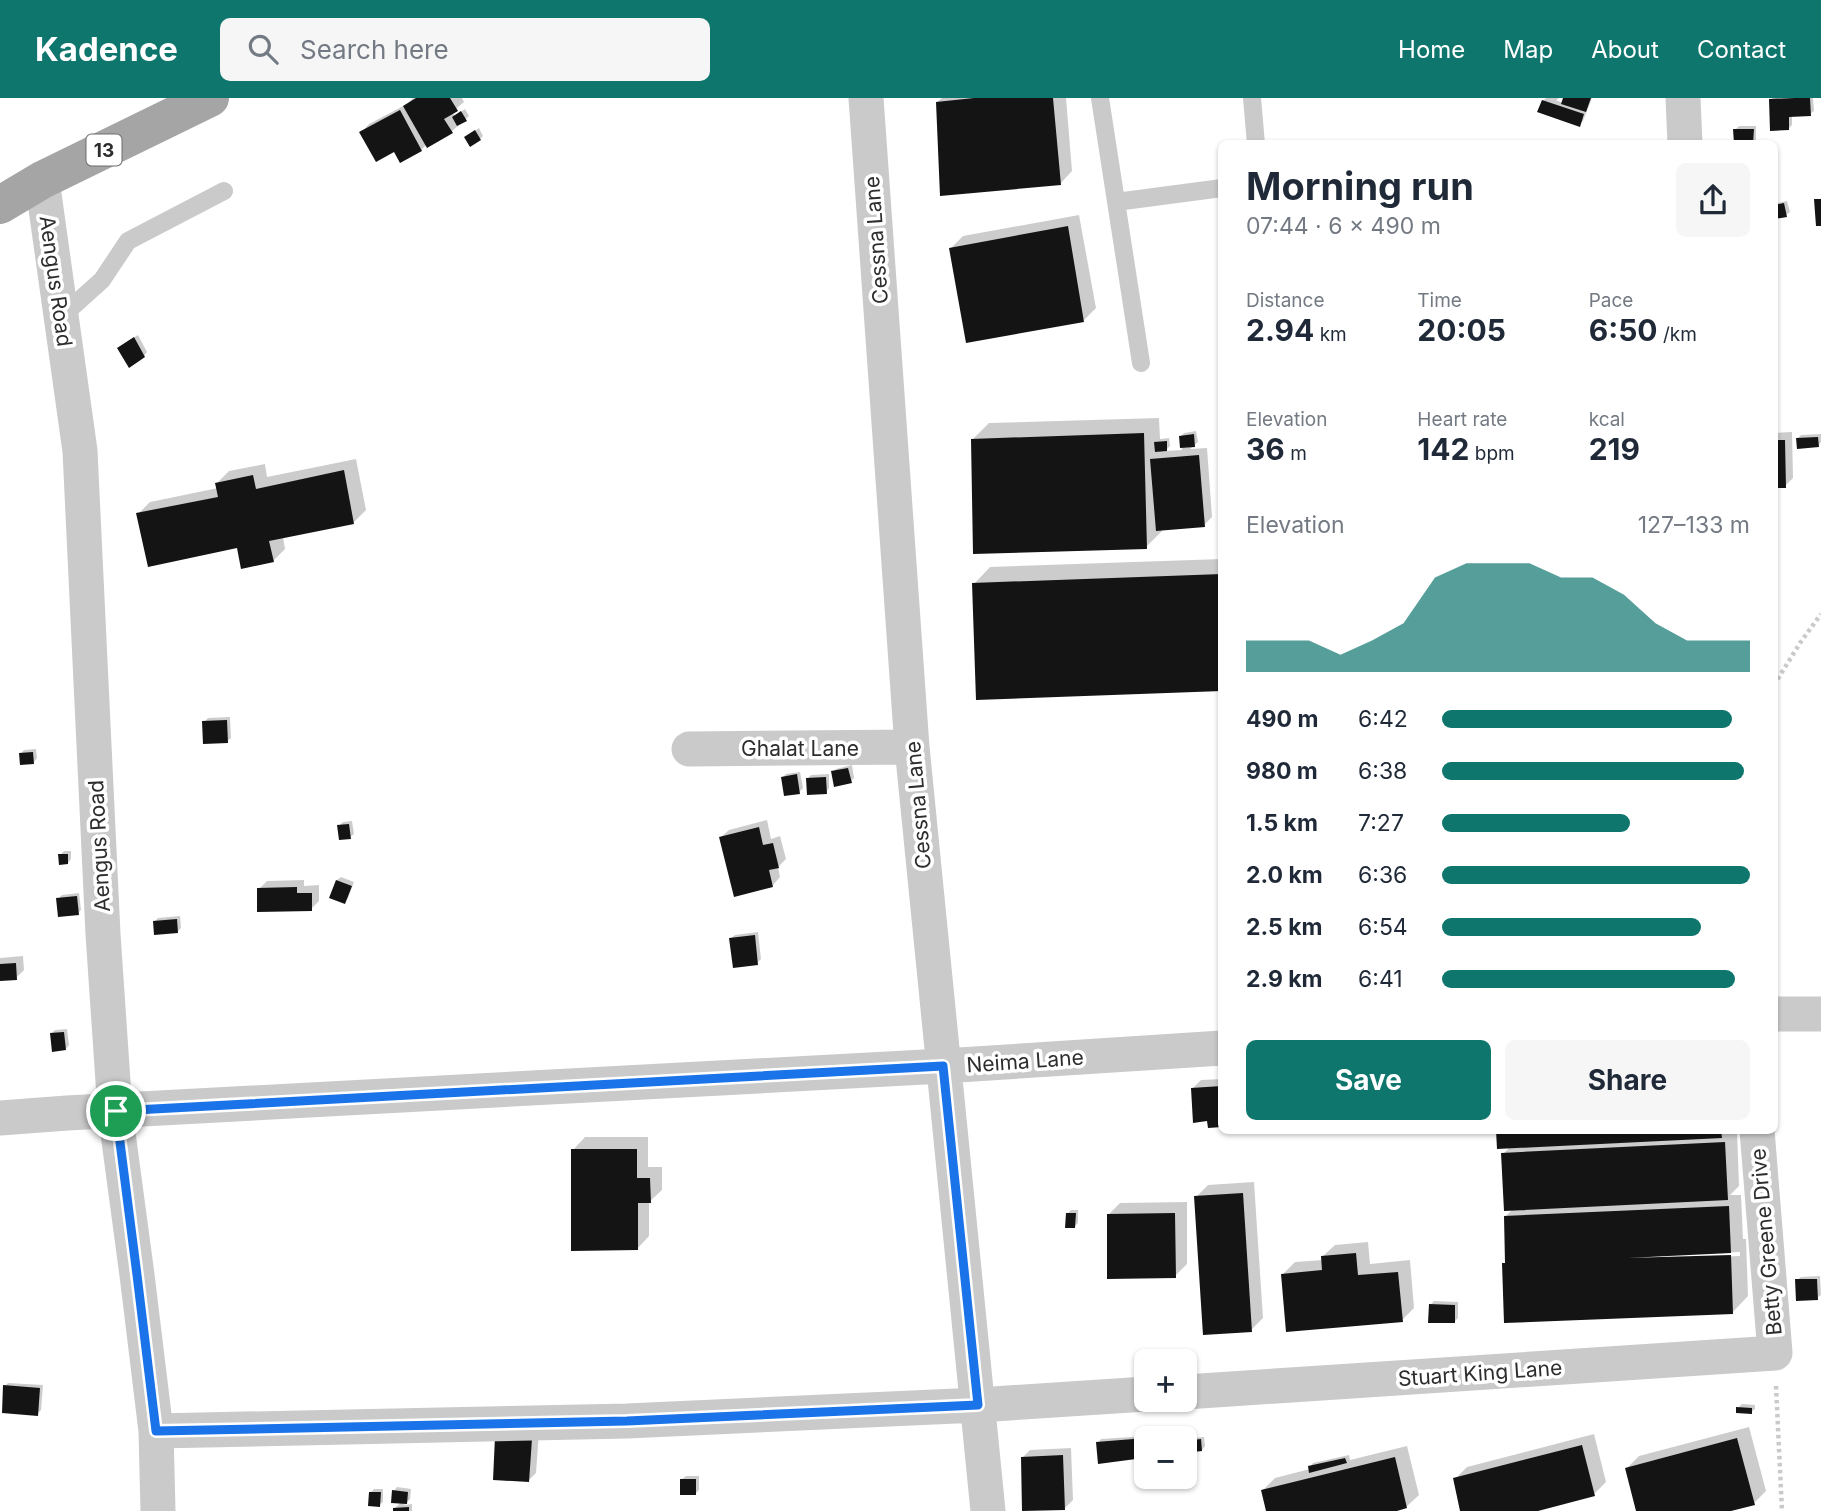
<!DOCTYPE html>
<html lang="en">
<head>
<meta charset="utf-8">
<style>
  :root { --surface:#fff; --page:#f6f6f7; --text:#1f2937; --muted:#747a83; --accent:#0f766e }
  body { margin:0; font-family:Inter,sans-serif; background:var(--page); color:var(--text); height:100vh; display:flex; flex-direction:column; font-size:26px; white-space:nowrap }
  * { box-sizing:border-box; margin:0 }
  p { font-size:23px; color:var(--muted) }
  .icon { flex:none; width:38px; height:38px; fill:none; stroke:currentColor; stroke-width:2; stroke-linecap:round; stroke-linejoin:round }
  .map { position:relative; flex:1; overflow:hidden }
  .drawer { position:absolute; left:1218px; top:42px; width:560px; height:994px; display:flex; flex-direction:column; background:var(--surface); border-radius:10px; box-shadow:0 2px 5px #0004 }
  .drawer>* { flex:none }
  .tools { position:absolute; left:1134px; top:1251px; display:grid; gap:14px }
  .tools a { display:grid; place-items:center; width:63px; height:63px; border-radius:10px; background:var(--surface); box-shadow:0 2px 5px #0004; font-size:35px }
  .pin { position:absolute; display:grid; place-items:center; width:60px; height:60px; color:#fff; margin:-30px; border:4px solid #fff; border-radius:50%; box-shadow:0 2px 7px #0007 }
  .round { display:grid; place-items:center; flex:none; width:74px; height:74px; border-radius:10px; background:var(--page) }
  .overview { display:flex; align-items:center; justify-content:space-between; height:119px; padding:0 28px }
  h1 { font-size:38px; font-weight:700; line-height:52px }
  .stats { display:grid; grid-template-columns:repeat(3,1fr); gap:10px; height:119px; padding:7px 28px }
  .stats div { display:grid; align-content:center }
  .stats b { font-size:30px; font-weight:700 }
  .stats small { font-size:19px; font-weight:400 }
  .stats p { font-size:19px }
  .chart { height:196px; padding:14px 28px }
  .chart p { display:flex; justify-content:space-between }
  .chart svg { width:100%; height:126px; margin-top:7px; fill:var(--accent); opacity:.7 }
  .primary-button { display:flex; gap:14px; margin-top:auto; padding:14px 28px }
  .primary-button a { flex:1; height:80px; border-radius:10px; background:var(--accent); color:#fff; font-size:28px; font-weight:700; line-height:80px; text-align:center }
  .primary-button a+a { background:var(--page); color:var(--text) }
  ul { padding:0 28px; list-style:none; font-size:23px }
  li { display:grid; grid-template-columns:112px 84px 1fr; align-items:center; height:52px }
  li i { height:18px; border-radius:9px; background:var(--accent) }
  header { display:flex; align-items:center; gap:42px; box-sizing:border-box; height:98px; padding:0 35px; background:var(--accent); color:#fff }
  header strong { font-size:33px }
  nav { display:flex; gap:38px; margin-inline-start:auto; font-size:24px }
  .search { width:490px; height:63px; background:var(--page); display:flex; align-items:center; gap:18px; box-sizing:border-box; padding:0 24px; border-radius:10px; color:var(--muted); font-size:26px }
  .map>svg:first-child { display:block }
  .shadow { fill:#0003; fill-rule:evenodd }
  .building { fill:#141414 }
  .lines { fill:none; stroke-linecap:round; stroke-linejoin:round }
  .path { stroke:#cacaca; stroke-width:4.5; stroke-dasharray:3.5 3.5; stroke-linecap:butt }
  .lane { stroke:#cacaca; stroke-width:18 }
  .street { stroke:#cacaca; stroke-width:35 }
  .primary { stroke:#a5a5a5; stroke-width:38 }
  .route-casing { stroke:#fff; stroke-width:14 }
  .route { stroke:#1a73e8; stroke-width:9 }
  .labels { text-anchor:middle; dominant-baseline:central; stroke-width:7; stroke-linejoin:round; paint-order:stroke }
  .shield { fill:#fff; stroke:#6c6c6c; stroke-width:2 }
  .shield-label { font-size:19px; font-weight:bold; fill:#2d2d2d }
  .street-label { font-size:21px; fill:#2d2d2d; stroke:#fff }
</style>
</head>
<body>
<header>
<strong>Kadence</strong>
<div class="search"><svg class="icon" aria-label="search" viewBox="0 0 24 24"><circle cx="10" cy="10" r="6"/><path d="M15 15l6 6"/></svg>Search here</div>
<nav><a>Home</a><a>Map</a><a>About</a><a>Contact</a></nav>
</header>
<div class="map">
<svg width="1821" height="1413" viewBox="0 0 1821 1413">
  <rect width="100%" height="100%" fill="#fff"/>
  <path class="shadow" d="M 413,0 L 462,0 L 464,4 L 452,14 L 455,18 L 465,11 L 469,18 L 451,34 L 427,46 L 421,52 L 395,52 L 362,34 L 369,26 L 407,6 Z
    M 942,0 L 1066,0 L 1072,73 L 1060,86 L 937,4 Z
    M 1546,0 L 1559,0 L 1556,2 L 1563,5 L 1565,0 L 1592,0 L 1583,23 L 1579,27 L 1543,3 Z
    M 1773,0 L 1813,0 L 1814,13 L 1810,16 L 1792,17 L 1792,27 L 1789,30 L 1771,2 Z
    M 1739,28 L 1756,28 L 1756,44 L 1754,46 L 1735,46 L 1735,32 Z
    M 479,30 L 483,38 L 480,41 L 470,36 Z
    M 1787,103 L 1790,114 L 1786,117 L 1774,120 L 1774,106 Z
    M 1079,117 L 1096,210 L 1084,222 L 951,150 L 963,138 Z
    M 138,237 L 147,254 L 144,258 L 122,247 Z
    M 1159,320 L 1160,341 L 1169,340 L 1170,348 L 1165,353 L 1182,352 L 1181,338 L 1184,335 L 1196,333 L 1198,344 L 1190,351 L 1207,350 L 1212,419 L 1204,427 L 1162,431 L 1162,433 L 1146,449 L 973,341 L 989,325 Z
    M 1792,334 L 1793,380 L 1785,388 L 1774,389 L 1774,335 Z
    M 1821,336 L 1821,344 L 1818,348 L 1798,340 L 1801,337 Z
    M 356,361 L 366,412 L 354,424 L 283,439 L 285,451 L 273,463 L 238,448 L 138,416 L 150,404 L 218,390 L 217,385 L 229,373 L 265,366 L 267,379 Z
    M 1222,461 L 1222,592 L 974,486 L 990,469 Z
    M 230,619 L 231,640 L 227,643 L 204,624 L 208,620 Z
    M 36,651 L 37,660 L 34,664 L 20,656 L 24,652 Z
    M 852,667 L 854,680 L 851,683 L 832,674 L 836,671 Z
    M 800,674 L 803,690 L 799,694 L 783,679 L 786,676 Z
    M 829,676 L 829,690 L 826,694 L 808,680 L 811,677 Z
    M 767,722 L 771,741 L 780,738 L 786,761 L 778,769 L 780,779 L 773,787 L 721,739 L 729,732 Z
    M 352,723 L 354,736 L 350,739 L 339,728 L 343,724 Z
    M 64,753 L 71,753 L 71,761 L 68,765 L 60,757 Z
    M 341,779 L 354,784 L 348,800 L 345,804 L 337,782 Z
    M 304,782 L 304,788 L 319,787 L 319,803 L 311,811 L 259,791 L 267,783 Z
    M 79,795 L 81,812 L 78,815 L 58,801 L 62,797 Z
    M 180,818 L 181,830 L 177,834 L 155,823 L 158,820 Z
    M 758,834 L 761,861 L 757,865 L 731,840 L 735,837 Z
    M 23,858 L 24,872 L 16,880 L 0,882 L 0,860 Z
    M 67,931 L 69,947 L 66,951 L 51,936 L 55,932 Z
    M 1222,981 L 1222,1027 L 1193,990 L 1201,982 Z
    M 1498,1032 L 1737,1033 L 1739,1088 L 1730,1097 L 1741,1097 L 1743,1141 L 1746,1141 L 1748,1198 L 1732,1215 L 1504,1166 L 1507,1163 L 1505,1119 L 1513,1111 L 1503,1056 L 1510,1049 ZM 1740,1154 L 1740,1158 L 1518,1166 L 1518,1163 Z
    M 585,1039 L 648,1039 L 648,1069 L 662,1069 L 662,1092 L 649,1104 L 649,1138 L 637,1151 L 573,1052 Z
    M 1254,1084 L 1263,1220 L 1251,1232 L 1196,1099 L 1208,1087 Z
    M 1187,1104 L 1187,1166 L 1175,1178 L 1108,1117 L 1120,1105 Z
    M 1071,1112 L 1078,1112 L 1078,1125 L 1074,1129 L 1067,1116 Z
    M 1368,1144 L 1370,1166 L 1410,1162 L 1414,1210 L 1402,1222 L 1283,1176 L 1295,1164 L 1323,1162 L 1322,1159 L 1335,1147 Z
    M 1820,1178 L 1821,1197 L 1817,1200 L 1797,1182 L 1801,1179 Z
    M 1434,1203 L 1458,1204 L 1458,1220 L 1454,1224 L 1431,1206 Z
    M 8,1285 L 43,1287 L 41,1312 L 37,1316 L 5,1288 Z
    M 1742,1306 L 1755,1307 L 1755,1311 L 1751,1314 L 1738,1310 Z
    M 1749,1329 L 1766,1393 L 1754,1405 L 1724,1413 L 1638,1413 L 1627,1370 L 1639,1358 Z
    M 539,1334 L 536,1375 L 528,1383 L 494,1380 Z
    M 1594,1336 L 1606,1384 L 1594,1396 L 1531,1413 L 1462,1413 L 1455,1381 L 1467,1369 Z
    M 1147,1338 L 1139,1355 L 1136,1359 L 1098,1345 L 1101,1341 Z
    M 1204,1339 L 1205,1348 L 1202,1352 L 1185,1354 L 1185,1341 Z
    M 1407,1348 L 1419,1397 L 1406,1409 L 1390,1413 L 1268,1413 L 1263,1392 L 1275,1380 L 1310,1371 L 1310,1369 L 1313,1365 L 1349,1357 L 1350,1362 Z
    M 1071,1350 L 1073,1402 L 1065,1410 L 1022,1360 L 1030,1352 Z
    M 686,1378 L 699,1378 L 699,1392 L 695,1396 L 682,1381 Z
    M 397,1389 L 411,1391 L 410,1401 L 404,1407 L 412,1406 L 412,1413 L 395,1413 L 395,1410 L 401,1404 L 394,1393 Z
    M 374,1391 L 383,1391 L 383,1404 L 379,1407 L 371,1394 Z"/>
  <path class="building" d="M 416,0 L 450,0 L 458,13 L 444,21 L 453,35 L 427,50 L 403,8 Z
    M 974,0 L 1053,0 L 1061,87 L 940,98 L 936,4 Z
    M 1563,0 L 1591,0 L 1586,14 L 1561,6 Z
    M 1795,0 L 1810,0 L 1811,18 L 1789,19 L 1789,32 L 1770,33 L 1769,1 Z
    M 1542,2 L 1584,16 L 1580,29 L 1537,14 Z
    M 400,12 L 422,53 L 400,65 L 394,54 L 376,64 L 359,34 Z
    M 461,13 L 467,23 L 457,28 L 452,19 Z
    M 1733,31 L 1754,31 L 1753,46 L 1734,46 Z
    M 475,32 L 481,42 L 470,49 L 464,39 Z
    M 1814,101 L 1821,101 L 1821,128 L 1816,128 Z
    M 1784,105 L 1787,119 L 1774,121 L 1774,107 Z
    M 1068,128 L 1084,224 L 966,245 L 949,150 Z
    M 134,239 L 145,259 L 129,270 L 117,250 Z
    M 1144,335 L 1147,451 L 973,456 L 971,341 Z
    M 1194,336 L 1195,349 L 1180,350 L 1179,338 Z
    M 1818,339 L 1819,349 L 1797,351 L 1796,340 Z
    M 1774,342 L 1785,342 L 1786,390 L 1774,390 Z
    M 1167,343 L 1167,353 L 1155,354 L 1154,344 Z
    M 1199,357 L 1205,429 L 1156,433 L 1150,361 Z
    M 344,372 L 354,426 L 269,443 L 274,464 L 241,471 L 237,450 L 148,469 L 136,415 L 218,399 L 215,385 L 253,377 L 256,391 Z
    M 1219,409 L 1222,409 L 1222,441 L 1218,441 Z
    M 1222,476 L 1222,593 L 976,602 L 972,485 Z
    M 227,622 L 228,645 L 203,646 L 202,623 Z
    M 33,654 L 34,666 L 20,667 L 19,655 Z
    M 848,670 L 852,685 L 834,689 L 831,673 Z
    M 797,676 L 800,696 L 784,698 L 781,679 Z
    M 826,679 L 827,696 L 807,697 L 806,680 Z
    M 349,726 L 351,741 L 339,742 L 337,727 Z
    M 759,729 L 763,747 L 773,745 L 779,770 L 769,772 L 773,789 L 734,799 L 719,739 Z
    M 58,756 L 68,756 L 68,766 L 59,767 Z
    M 336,782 L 352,788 L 345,806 L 329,800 Z
    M 297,789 L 297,795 L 312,795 L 312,813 L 257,814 L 257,790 Z
    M 77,798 L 79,817 L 58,819 L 56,800 Z
    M 177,821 L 178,835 L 154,837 L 153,823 Z
    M 755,837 L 758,867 L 733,870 L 729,840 Z
    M 16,865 L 17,882 L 0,883 L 0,866 Z
    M 64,934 L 66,952 L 52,954 L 50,935 Z
    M 1222,988 L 1222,1029 L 1208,1030 L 1207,1023 L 1193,1025 L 1191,990 Z
    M 1496,1032 L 1721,1032 L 1722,1040 L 1497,1051 Z
    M 1725,1044 L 1728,1102 L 1504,1113 L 1501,1055 Z
    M 571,1051 L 637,1051 L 637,1080 L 650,1080 L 651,1105 L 638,1105 L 638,1152 L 571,1153 Z
    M 1243,1095 L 1252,1234 L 1203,1237 L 1194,1098 Z
    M 1729,1108 L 1731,1155 L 1627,1160 L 1731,1157 L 1733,1216 L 1504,1225 L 1502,1165 L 1505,1165 L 1504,1118 Z
    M 1066,1115 L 1076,1115 L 1075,1130 L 1065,1130 Z
    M 1175,1115 L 1176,1180 L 1107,1181 L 1107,1116 Z
    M 1356,1155 L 1358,1177 L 1398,1174 L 1403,1224 L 1286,1234 L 1281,1176 L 1322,1172 L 1321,1158 Z
    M 1795,1181 L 1817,1181 L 1818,1202 L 1796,1203 Z
    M 1429,1206 L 1455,1207 L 1455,1225 L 1428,1225 Z
    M 3,1287 L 40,1290 L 38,1318 L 2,1315 Z
    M 1736,1309 L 1752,1310 L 1752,1316 L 1736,1315 Z
    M 495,1339 L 532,1341 L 529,1384 L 493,1382 Z
    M 1146,1340 L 1136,1361 L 1098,1366 L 1096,1344 Z
    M 1737,1340 L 1755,1407 L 1731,1413 L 1636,1413 L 1625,1370 Z
    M 1201,1341 L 1202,1353 L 1185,1355 L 1185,1343 Z
    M 1582,1347 L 1595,1398 L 1538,1413 L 1460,1413 L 1453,1380 Z
    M 1063,1357 L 1065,1412 L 1022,1413 L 1021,1359 Z
    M 1395,1359 L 1407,1410 L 1397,1413 L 1266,1413 L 1261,1392 Z
    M 1345,1360 L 1347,1365 L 1309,1375 L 1308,1368 Z
    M 680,1381 L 696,1381 L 696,1397 L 680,1397 Z
    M 392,1392 L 408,1394 L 407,1406 L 391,1405 Z
    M 369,1394 L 381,1394 L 380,1409 L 368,1408 Z
    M 409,1409 L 409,1413 L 393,1413 L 393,1410 Z"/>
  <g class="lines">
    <path class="path" d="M 1774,587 L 1800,545 L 1821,516
      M 1776,1288 L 1782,1413"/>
    <path class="lane" d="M 1100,0 L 1141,265
      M 1252,0 L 1256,46
      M 1116,104 L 1222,90
      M 62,218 L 102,182 L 128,143 L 224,93"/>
    <path class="street" d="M 866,0 L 912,649 L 988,1413
      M 1683,0 L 1685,46
      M 42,82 L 80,353 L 103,836 L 115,1013 L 137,1177 L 156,1333 L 158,1413
      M 689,651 L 912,649
      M 1774,916 L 1821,916
      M 0,1020 L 67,1015 L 943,968 L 1222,950
      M 1185,1294 L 1775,1255 L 1757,1032
      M 156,1333 L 627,1323 L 978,1307 L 1146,1296"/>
    <path class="primary" d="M 0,107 L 42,82 L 210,0"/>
  </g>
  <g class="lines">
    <defs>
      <path id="route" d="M 943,968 L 978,1307 L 627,1323 L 156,1333 L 137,1177 L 116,1013 Z"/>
    </defs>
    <use href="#route" class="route-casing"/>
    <use href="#route" class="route"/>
  </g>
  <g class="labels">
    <rect class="shield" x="86.5" y="36.5" width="35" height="31" rx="5"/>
    <g class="shield-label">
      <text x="104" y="52">13</text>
    </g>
    <g class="street-label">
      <text transform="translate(876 142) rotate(-94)">Cessna Lane</text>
      <text transform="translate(56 183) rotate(82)">Aengus Road</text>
      <text x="800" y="650">Ghalat Lane</text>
      <text transform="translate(918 707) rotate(-95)">Cessna Lane</text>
      <text transform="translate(99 748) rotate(-93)">Aengus Road</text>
      <text transform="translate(1025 963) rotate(-4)">Neima Lane</text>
      <text transform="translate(1766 1144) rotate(-95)">Betty Greene Drive</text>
      <text transform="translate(1480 1275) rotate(-4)">Stuart King Lane</text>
    </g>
  </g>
</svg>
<div class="tools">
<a>+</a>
<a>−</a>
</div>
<div class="pin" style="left:116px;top:1013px;background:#1e9e55"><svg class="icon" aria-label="arrive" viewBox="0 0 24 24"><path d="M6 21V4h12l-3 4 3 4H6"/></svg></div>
<section class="drawer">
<div class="overview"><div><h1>Morning run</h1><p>07:44 · 6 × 490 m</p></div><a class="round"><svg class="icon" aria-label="share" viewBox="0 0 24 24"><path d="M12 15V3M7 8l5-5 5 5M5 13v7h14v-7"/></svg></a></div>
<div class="stats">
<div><p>Distance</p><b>2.94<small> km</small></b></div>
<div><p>Time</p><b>20:05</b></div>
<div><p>Pace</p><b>6:50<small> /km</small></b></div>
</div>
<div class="stats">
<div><p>Elevation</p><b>36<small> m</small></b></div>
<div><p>Heart rate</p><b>142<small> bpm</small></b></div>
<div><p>kcal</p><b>219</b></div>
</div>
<div class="chart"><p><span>Elevation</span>127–133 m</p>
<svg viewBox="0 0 160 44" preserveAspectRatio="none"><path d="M0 44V33L10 33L20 33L30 38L40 33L50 27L60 11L70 6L80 6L90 6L100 11L110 11L120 17L130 27L140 33L150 33L160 33V44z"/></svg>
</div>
<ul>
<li><b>490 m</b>6:42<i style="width:94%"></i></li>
<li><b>980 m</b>6:38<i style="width:98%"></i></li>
<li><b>1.5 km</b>7:27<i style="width:61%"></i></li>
<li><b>2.0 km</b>6:36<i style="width:100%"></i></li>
<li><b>2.5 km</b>6:54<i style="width:84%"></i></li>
<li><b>2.9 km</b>6:41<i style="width:95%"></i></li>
</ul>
<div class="primary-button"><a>Save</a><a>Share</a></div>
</section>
</div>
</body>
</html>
